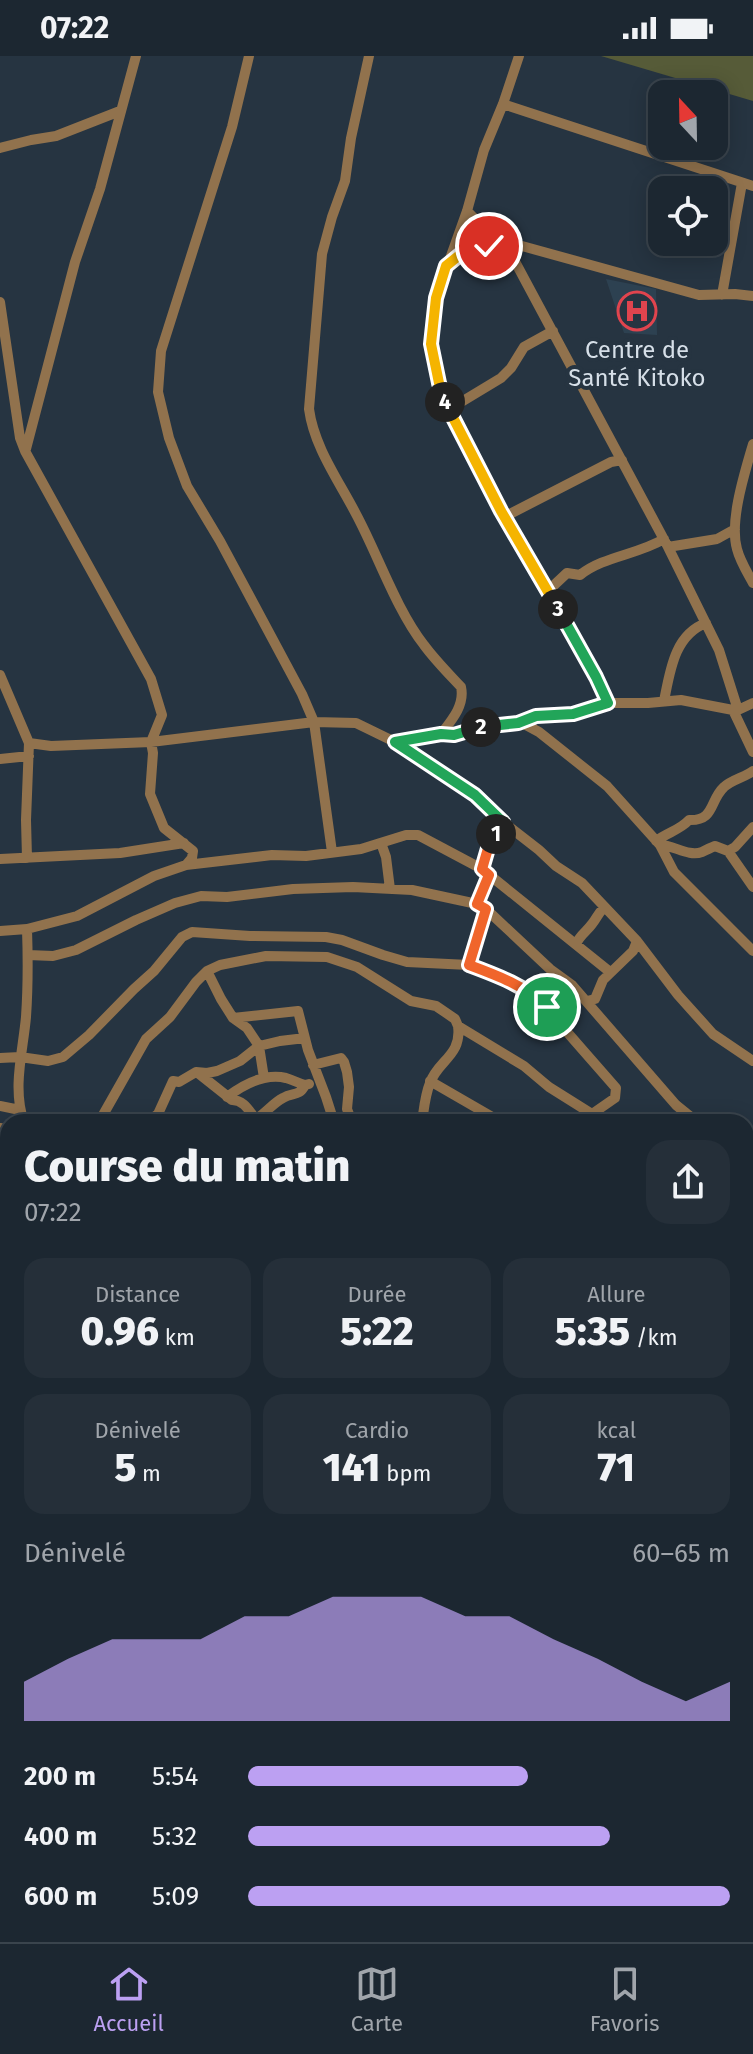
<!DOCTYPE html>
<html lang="fr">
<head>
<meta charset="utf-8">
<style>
  :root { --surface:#1c2731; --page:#252f39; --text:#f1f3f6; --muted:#a0a5ab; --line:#3a444d; --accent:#bca0f2 }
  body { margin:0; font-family:"Fira Sans",sans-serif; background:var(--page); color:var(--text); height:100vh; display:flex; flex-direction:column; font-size:30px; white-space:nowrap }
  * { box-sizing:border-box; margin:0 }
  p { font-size:26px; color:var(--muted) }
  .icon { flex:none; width:44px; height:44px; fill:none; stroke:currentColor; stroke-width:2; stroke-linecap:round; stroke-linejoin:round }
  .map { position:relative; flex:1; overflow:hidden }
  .sheet { position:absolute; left:0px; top:1058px; width:754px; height:828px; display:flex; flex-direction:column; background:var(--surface); border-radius:24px 24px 0 0; box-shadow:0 4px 20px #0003,0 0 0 2px var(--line) }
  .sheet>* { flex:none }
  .needle { width:52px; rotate:338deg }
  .fabs { position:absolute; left:648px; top:24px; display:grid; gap:16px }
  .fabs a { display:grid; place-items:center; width:80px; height:80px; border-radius:16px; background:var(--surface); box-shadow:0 4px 20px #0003,0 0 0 2px var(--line); font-size:40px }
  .pin { position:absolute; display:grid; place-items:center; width:68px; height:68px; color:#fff; margin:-34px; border:4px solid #fff; border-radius:50%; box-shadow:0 2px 8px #0007 }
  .km { position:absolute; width:40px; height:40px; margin:-20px; border-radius:50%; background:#222; color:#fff; font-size:22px; line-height:40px; text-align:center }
  .round { display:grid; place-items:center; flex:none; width:84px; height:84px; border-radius:24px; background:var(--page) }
  .head { display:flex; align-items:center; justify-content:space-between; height:136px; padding:0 24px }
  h1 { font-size:44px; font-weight:800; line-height:60px }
  .stats { display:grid; grid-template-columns:repeat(3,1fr); gap:12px; height:136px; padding:8px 24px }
  .stats div { display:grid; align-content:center; border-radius:20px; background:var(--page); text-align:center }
  .stats b { font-size:40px; font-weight:800 }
  .stats small { font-size:22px; font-weight:400 }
  .stats p { font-size:22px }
  .chart { height:224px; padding:16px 24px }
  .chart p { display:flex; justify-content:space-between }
  .chart svg { width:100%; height:144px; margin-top:8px; fill:var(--accent); opacity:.7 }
  ul { padding:0 24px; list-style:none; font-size:26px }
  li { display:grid; grid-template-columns:128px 96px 1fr; align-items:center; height:60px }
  li i { height:20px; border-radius:10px; background:var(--accent) }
  .status { display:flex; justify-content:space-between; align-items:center; height:56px; padding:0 40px; background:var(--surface); direction:ltr }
  .status svg { height:22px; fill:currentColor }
  .tabs { display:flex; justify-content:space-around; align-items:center; height:112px; border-top:2px solid var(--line); background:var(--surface); font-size:22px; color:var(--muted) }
  .tabs a { display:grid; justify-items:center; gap:4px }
  .tabs .current { color:var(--accent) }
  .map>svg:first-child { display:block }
  .built { fill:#2d4151 }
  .green { fill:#565b38 }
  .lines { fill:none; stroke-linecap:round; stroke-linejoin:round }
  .stream { stroke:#789abb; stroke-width:2 }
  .minor { stroke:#91724d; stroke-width:10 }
  .split-1-casing { stroke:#fff; stroke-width:16 }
  .split-2-casing { stroke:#fff; stroke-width:16 }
  .split-3-casing { stroke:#fff; stroke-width:16 }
  .split-4-casing { stroke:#fff; stroke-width:16 }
  .split-5-casing { stroke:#fff; stroke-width:16 }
  .split-1 { stroke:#f0652b; stroke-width:10 }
  .split-2 { stroke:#22a559; stroke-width:10 }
  .split-3 { stroke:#22a559; stroke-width:10 }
  .split-4 { stroke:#f5b400; stroke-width:10 }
  .split-5 { stroke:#f5b400; stroke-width:10 }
  .labels { text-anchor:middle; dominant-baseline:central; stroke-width:8; stroke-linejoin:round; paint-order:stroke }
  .poi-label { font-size:24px; fill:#d6dfe8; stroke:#263441 }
</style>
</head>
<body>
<div class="status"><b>07:22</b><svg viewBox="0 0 49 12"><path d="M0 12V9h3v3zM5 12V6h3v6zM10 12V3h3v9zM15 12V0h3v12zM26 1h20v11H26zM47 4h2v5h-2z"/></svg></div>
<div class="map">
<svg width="753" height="1886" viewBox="0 0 753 1886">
  <rect width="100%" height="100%" fill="#263441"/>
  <path class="built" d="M 606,223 L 656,233 L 657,279 L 624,277 Z"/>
  <path class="green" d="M 601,0 L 753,0 L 753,45 Z
    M 753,1463 L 753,1546 L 746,1532 L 746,1471 Z
    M 0,1750 L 8,1754 L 8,1843 L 0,1837 Z
    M 753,1845 L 753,1886 L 704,1886 L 712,1878 L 746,1878 L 746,1849 Z
    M 56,1878 L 172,1878 L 184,1886 L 67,1886 Z
    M 297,1878 L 410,1878 L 410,1886 L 299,1886 Z"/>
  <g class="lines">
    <path class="stream" d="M 0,1796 L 8,1804
      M 84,1878 L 91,1886
      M 361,1878 L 362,1886"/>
    <path class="minor" d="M 249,0 L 232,71 L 161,295 L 158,336 L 169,382 L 187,430 L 220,485 L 302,638 L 314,666 L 332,796
      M 369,0 L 351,82 L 345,125 L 332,161 L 322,198 L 309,353 C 314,391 339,425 356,458 C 378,499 396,553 424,589 C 435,604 448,617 461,631 C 465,649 452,664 441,678
      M 519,0 L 503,48 L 484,94 L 467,155 L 436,242 L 431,288 L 439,327 L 448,354 L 501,455 L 596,621 L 608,647
      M 503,48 L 753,130
      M 0,92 L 31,84 L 56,80 L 120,55
      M 467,155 L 479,167 L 504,185 L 699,239 L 735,238 L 753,240
      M 504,185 L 668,491 L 719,594 L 738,654
      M 448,209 L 473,188 L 478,187 L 489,190 L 497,181
      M 722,239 L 742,127
      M 0,246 L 20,382 L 25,395 L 151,623 L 162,659 L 151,686 L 153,697 L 150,738 L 164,772 L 193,795 L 192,802 L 186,809
      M 448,354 L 501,322 L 511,312 L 524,291 L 553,275
      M 753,388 C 745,416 729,465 737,493 C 740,505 747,516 753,527
      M 26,393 L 75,206 L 100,133 L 136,0
      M 506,460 L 611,406 L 622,404
      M 668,491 L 717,483 L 735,473
      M 552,539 L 551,532 L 567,517 L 580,519 C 604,500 637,499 664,483
      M 0,619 L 29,687 L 26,764 L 27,802
      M 664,645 C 670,616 674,579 706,567
      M 733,654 L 753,696
      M 518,667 L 536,660 L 573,658 L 608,647 L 648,647 L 681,644 L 733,654 L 738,654 L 753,647
      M 395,686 L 441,678 L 454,679 L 478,671 L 499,668 L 518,667 L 526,669 L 539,676 L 607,730 L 660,789 L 674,816 L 753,895
      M 29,687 L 51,690 L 151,686 L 314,666 L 356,667 L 395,686 L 475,739 L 503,766 L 539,794 L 556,810 L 582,827 L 637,885 L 678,939 L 713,978 L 753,1005
      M 0,703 L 29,700
      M 656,785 C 668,776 680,774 689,764 C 715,765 709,745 724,731 C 731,724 745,721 753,715
      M 381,787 L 386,801 L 390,833
      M 660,789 C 674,789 688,801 702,796 C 706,794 710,792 715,790 L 728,795 L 735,791 L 753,771
      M 728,795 L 753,831
      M 0,803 L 120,797 L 184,787
      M 482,813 L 489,789 L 503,766
      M 477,848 L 489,819
      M 0,875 L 27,873 L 77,860 L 154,820 L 186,809 L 272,799 L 306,800 L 361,793 L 406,779 L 418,779 L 482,813 L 610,916
      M 576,888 C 580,879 587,875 592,868 C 597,862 598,857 604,852
      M 28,899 L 53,900 L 76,894 L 136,864 L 175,847 L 201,840 L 227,841 L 293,833 L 353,831 L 412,834 L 477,848 L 486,853 L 550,913 L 572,929 L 676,1049 L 697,1066
      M 469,909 L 486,853
      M 207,915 L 221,943 L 233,962 L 247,972 L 259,990 L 264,1022
      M 587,945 L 595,943 L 603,924 L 633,895 L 637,885
      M 233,962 L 298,955 L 308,994 L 326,1041 L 334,1066
      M 0,1002 L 20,1001 L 48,1005 L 63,1001 L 89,979 L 134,933 L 154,915 L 182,881 L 192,876 L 250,880 L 326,881 L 342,884 L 383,899 L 407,906 L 469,909 L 498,919 L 539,944 L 616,1032 L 615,1042 L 592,1058
      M 313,1009 L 341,1002 L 344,1006 L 347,1016 L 349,1031 L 347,1053 L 352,1066
      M 198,1017 L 232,1044 C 245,1044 250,1057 258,1066
      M 430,1025 L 501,1066
      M 227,1041 C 244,1028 264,1017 286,1022 C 293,1024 298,1027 305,1029
      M 0,1050 L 20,1054
      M 256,1063 C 266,1057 273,1047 283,1042 C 293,1036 299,1041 305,1029 L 309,1028
      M 24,1066 C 12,1033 23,995 26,961 C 28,932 28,902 27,873
      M 99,1066 L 146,983 L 170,961 L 196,926 L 207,915 L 220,909 L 266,900 L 327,901 L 357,911 L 411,945 L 436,950 L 455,963 L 458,970 L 524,1010 L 549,1031 L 592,1058 L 601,1066
      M 147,1066 L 158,1058 L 173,1025 L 179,1026 L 196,1016 L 207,1017 L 217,1015 L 240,1005 L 259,990 L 280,985 L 305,982
      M 422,1066 C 424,1053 425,1039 430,1027 C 438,1004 462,1000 458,970
      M 0,1072 L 8,1073
      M 746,1098 L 753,1102
      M 0,1133 L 8,1133
      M 746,1160 L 753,1161
      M 0,1234 L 8,1239
      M 0,1276 L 8,1272
      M 0,1318 L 7,1375 L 5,1450 L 0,1468
      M 0,1518 L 8,1517
      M 0,1572 L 8,1571
      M 0,1653 L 8,1661"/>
  </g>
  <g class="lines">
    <defs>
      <path id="split-1" d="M 496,778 L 489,789 L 482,813 L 489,819 L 477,848 L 486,853 L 469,909 C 496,919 526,930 547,951"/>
      <path id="split-2" d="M 481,671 L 454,679 L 441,678 L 395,686 L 475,739 L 503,766 L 496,778"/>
      <path id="split-3" d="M 481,671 L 518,667 L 536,660 L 573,658 L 608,647 L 596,621 L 558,553"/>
      <path id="split-4" d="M 445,346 L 501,455 L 558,553"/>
      <path id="split-5" d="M 445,346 L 439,327 L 431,288 L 436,242 L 446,210 L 473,188 L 478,187 L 489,190"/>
    </defs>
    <use href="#split-1" class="split-1-casing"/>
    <use href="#split-2" class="split-2-casing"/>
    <use href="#split-3" class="split-3-casing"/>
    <use href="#split-4" class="split-4-casing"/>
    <use href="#split-5" class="split-5-casing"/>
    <use href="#split-1" class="split-1"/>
    <use href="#split-2" class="split-2"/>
    <use href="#split-3" class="split-3"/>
    <use href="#split-4" class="split-4"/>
    <use href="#split-5" class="split-5"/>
  </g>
  <defs>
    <symbol id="hospital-ring" viewBox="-11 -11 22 22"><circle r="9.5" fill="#263441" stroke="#e0444e" stroke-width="1.5"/><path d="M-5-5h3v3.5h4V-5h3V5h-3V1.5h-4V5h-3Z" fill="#e0444e"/></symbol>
  </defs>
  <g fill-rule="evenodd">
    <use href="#hospital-ring" x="615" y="233" width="44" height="44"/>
  </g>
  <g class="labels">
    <g class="poi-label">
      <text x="637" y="294">Centre de<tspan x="637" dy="28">Santé Kitoko</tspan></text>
    </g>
  </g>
</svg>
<div class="fabs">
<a><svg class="needle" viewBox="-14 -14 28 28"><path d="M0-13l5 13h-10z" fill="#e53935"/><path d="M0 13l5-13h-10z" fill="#a0a5ab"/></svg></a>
<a><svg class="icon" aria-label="locate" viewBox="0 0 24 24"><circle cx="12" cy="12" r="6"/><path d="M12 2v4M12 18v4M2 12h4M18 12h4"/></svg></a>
</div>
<div class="pin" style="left:547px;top:951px;background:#1e9e55"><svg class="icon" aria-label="arrive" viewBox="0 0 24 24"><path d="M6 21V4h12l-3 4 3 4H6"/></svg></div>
<div class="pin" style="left:489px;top:190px;background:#d93025"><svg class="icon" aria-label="check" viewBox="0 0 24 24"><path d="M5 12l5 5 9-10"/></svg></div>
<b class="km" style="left:496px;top:778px">1</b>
<b class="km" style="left:481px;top:671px">2</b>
<b class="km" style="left:558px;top:553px">3</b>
<b class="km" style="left:445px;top:346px">4</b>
<section class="sheet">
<div class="head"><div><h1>Course du matin</h1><p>07:22</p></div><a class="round"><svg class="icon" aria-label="share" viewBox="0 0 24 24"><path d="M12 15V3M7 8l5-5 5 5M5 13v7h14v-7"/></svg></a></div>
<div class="stats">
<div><p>Distance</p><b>0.96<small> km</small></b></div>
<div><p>Durée</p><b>5:22</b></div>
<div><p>Allure</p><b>5:35<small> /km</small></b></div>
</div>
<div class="stats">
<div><p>Dénivelé</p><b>5<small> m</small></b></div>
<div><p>Cardio</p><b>141<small> bpm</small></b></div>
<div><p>kcal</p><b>71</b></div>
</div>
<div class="chart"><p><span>Dénivelé</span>60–65 m</p>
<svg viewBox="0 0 160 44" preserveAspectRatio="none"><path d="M0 44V32L10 25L20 19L30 19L40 19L50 12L60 12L70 6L80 6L90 6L100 12L110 12L120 19L130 25L140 32L150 38L160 32V44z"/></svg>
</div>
<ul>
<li><b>200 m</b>5:54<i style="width:58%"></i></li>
<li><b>400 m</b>5:32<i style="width:75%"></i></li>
<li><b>600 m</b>5:09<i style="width:100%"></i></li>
</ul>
</section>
</div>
<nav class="tabs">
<a class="current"><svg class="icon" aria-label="home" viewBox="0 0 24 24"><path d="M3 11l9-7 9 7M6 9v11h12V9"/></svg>Accueil</a>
<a><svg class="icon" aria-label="map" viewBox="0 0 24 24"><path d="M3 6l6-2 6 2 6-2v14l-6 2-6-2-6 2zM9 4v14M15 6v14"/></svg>Carte</a>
<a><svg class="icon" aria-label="saved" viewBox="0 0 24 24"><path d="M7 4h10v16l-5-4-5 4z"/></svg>Favoris</a>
</nav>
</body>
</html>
